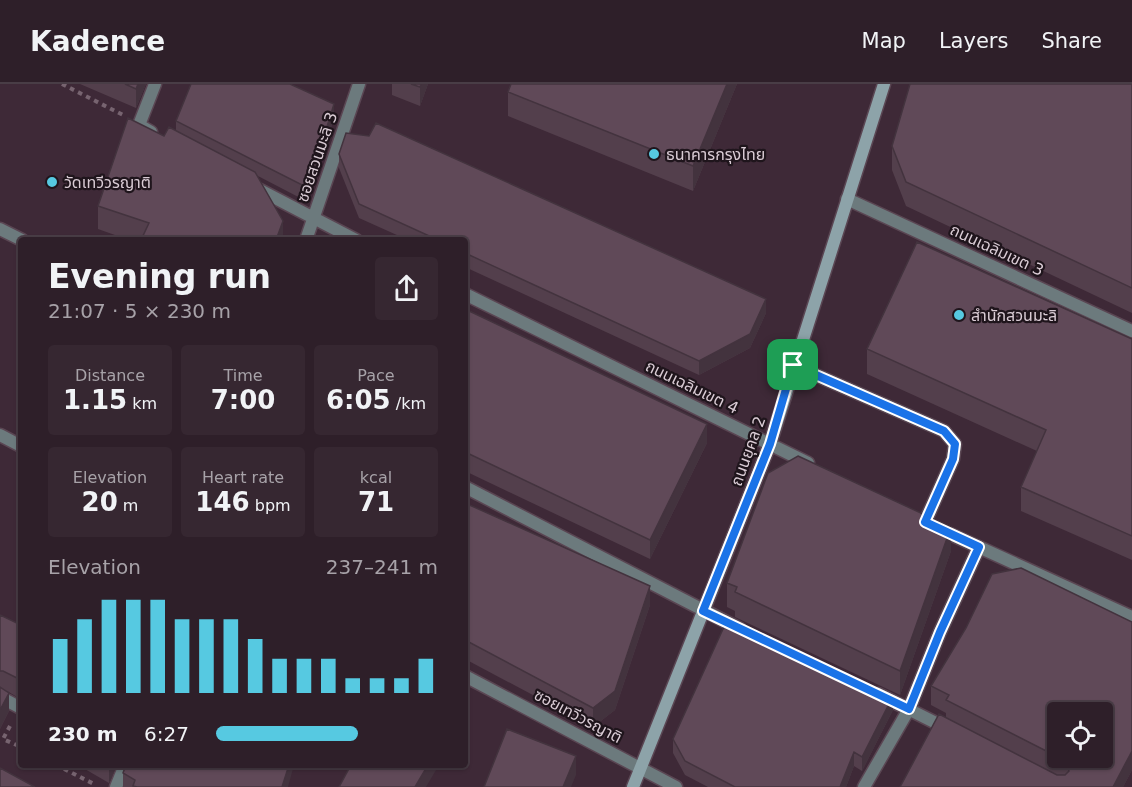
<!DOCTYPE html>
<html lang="en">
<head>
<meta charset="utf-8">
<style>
  :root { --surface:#2e1f29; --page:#362731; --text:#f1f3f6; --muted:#a7a2a8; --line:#493d46; --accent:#56c9e1 }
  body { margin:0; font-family:"DejaVu Sans","Noto Sans Thai",sans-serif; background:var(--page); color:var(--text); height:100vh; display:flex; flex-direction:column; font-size:22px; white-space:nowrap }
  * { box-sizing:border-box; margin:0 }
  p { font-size:20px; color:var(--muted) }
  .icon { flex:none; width:33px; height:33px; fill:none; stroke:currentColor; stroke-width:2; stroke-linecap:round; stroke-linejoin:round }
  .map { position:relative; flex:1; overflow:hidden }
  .details { position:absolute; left:18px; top:153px; width:450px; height:531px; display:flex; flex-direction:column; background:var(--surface); border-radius:6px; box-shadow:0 2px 4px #0004,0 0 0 2px var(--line) }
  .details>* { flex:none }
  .buttons { position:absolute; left:1047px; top:618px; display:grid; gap:12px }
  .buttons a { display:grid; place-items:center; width:66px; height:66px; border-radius:6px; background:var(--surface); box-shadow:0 2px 4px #0004,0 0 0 2px var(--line); font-size:30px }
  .pin { position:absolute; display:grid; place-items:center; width:51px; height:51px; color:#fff; margin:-26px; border-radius:12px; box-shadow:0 3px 9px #0006 }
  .round { display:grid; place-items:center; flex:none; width:63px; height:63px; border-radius:6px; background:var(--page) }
  .head { display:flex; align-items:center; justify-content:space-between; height:102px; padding:0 30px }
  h1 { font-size:33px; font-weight:800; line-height:45px }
  .stats { display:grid; grid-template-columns:repeat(3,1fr); gap:9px; height:102px; padding:6px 30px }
  .stats div { display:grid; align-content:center; border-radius:6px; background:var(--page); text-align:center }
  .stats b { font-size:26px; font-weight:800 }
  .stats small { font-size:16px; font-weight:400 }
  .stats p { font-size:16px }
  .chart { height:168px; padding:12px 30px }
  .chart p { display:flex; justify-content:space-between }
  .chart svg { width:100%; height:108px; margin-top:6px; stroke:var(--accent); stroke-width:6 }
  ul { padding:0 30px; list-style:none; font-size:20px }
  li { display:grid; grid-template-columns:96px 72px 1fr; align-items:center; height:45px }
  li i { height:15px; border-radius:8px; background:var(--accent) }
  header { display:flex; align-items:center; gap:36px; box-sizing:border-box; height:84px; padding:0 30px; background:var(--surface); border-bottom:2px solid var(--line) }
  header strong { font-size:28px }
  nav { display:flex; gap:33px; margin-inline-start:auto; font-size:21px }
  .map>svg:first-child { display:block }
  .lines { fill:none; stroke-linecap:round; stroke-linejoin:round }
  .lane-casing { stroke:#5a4653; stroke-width:15 }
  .street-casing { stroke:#5a4653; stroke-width:15 }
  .secondary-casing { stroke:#5a4653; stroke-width:15 }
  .path { stroke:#776470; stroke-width:4; stroke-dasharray:4.5 4.5; stroke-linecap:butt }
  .lane { stroke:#6c7a7d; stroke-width:12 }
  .street { stroke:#6c7a7d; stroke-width:12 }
  .secondary { stroke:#8da3a9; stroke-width:12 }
  .wall { fill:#533f4c; fill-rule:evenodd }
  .shaded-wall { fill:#43333e }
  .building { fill:#604958; stroke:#43333e; stroke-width:1.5 }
  .route-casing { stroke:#fff; stroke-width:12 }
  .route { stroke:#1a73e8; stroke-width:8 }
  .poi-dot { fill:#56c9e1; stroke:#1f151c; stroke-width:2 }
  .labels { text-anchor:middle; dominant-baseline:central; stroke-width:4.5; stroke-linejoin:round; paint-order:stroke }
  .poi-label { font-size:16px; fill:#daccd5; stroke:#1f151c; text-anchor:start }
  .street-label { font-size:16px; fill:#daccd5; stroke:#1f151c }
</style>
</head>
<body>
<header>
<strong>Kadence</strong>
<nav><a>Map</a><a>Layers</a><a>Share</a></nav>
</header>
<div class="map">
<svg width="1132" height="703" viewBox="0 0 1132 703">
  <rect width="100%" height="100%" fill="#3e2937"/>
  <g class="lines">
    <defs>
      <path id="lane" d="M 0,145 L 22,156
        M 793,281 L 944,347 L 955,360 L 953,375 L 925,438"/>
      <path id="street" d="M 151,48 L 139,41 L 155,0
        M 254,103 L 356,156
        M 847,115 L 1132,247
        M 306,156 L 359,0
        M 465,210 L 808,379
        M 0,351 L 21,362
        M 465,403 L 740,545
        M 937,444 L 1132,533
        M 465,592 L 676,703
        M 878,610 L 948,645
        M 0,613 L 19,623
        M 116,703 L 125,681
        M 864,703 L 909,625 L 940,548 L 979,463"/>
      <path id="secondary" d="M 633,703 L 770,360 L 884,0"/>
    </defs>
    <use href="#lane" class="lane-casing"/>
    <use href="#street" class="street-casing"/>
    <use href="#secondary" class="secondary-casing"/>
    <path class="path" d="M 62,0 L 123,31
      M 10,642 L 3,655 L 21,663
      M 56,681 L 96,701"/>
    <use href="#lane" class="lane"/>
    <use href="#street" class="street"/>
    <use href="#secondary" class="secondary"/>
  </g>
  <path class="wall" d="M 80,0 L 146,0 L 136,24 Z
    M 392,0 L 428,0 L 420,22 L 392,11 Z
    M 511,0 L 737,0 L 693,107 L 508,32 L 508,8 Z
    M 1132,0 L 1132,229 L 906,122 L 892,86 L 892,62 Z
    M 334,34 L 308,118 L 258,92 L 283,156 L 129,156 L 98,145 L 98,122 L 164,52 L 176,46 L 176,37 Z
    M 339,70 L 766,229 L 750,264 L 699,291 L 465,183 L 465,156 L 408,156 L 359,134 L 339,84 Z
    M 465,225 L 707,359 L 650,475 L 465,387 Z
    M 1132,255 L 1132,476 L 1021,427 L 1021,403 L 1037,367 L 867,290 L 867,265 Z
    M 465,419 L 650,521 L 615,626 L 593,643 L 465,575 Z
    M 951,467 L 900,611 L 735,533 L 735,527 L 727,523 L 727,499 Z
    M 0,531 L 21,541 L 21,611 L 19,610 L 17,613 L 7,607 L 9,627 L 0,645 Z
    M 1132,538 L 1132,686 L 1123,703 L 900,703 L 946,634 L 946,629 L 931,621 L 931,602 ZM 1058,628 L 1102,674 L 1058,674 Z
    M 893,626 L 862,687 L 854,682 L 846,703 L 708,703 L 685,691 L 673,669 L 673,655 Z
    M 78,681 L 117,681 L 109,699 Z
    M 123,689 L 288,703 L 123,703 Z"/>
  <path class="shaded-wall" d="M 138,0 L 146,0 L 136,24 L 136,5 Z
    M 421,0 L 428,0 L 420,22 L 420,3 Z
    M 727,0 L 737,0 L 693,107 L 693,82 Z
    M 334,20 L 334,34 L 308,118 L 308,104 Z
    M 283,137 L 283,156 L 276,156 Z
    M 766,215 L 766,229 L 750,264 L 699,291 L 699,277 Z
    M 707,340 L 707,359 L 650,475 L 650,456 Z
    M 951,443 L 951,467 L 900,611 L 900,587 Z
    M 650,502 L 650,521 L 615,626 L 593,643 L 593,624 Z
    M 19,592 L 19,610 L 17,613 L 17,594 Z
    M 9,609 L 9,627 L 0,645 L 0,626 Z
    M 893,612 L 893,626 L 862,687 L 862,673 Z
    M 1132,667 L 1132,686 L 1123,703 L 1113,703 Z
    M 854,668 L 854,682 L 846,703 L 840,703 Z
    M 576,672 L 576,691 L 571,703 L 563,703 Z
    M 109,681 L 117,681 L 109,699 Z
    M 289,681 L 294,681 L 288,703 L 282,703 Z
    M 428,681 L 439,681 L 426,703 L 415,703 Z"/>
  <path class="building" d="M 125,0 L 138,0 L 136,5 Z
    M 191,0 L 290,0 L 334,20 L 308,104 L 176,37 Z
    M 411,0 L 421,0 L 420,3 Z
    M 511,0 L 727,0 L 693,82 L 508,8 Z
    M 910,0 L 1132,0 L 1132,204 L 906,98 L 892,62 Z
    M 128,34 L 164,52 L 169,43 L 255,88 L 283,137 L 276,156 L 141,156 L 149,139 L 98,122 Z
    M 376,39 L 766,215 L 750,250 L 699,277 L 465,169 L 465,156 L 438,156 L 359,120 L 339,70 L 346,49 L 369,52 Z
    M 917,158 L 1132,255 L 1132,452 L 1021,403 L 1046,346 L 867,265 Z
    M 465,225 L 707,340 L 650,456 L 465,368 Z
    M 798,372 L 951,443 L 900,587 L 735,508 L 737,503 L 727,499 L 768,389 Z
    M 465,419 L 650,502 L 615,607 L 593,624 L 465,556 Z
    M 1021,484 L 1132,538 L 1132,667 L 1113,703 L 900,703 L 939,630 L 1057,691 L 1065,691 L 1069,687 L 1065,676 L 1059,674 L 1102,674 L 1102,628 L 1058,628 L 1058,673 L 946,616 L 949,611 L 931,602 L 966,544 L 992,490 Z
    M 0,531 L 21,541 L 21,593 L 19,592 L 17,594 L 3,587 L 0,587 Z
    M 728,534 L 893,612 L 862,673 L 854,668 L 840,703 L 735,703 L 685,677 L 673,655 Z
    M 0,603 L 9,609 L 0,626 Z
    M 507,645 L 576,672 L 563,703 L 484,703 Z
    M 126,681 L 289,681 L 282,703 L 137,703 L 133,702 L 135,696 L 123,689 Z
    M 351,681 L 428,681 L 415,703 L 339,703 Z
    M 0,684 L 35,703 L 0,703 Z"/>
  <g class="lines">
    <defs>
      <path id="route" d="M 793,281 L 944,347 L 955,360 L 953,375 L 925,438 L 979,463 L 940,548 L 909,625 L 703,527 L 770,360 Z"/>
    </defs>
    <use href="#route" class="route-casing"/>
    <use href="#route" class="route"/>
  </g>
  <g class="poi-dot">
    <circle cx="654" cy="70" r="6"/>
    <circle cx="52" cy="98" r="6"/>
    <circle cx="959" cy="231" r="6"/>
  </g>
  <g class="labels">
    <g class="poi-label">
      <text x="666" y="70">ธนาคารกรุงไทย</text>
      <text x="64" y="98">วัดเทวีวรญาติ</text>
      <text x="971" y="231">สำนักสวนมะลิ</text>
    </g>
    <g class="street-label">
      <text transform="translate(317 73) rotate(-71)">ซอยสวนมะลิ 3</text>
      <text transform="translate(997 166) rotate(25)">ถนนเฉลิมเขต 3</text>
      <text transform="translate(692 303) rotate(26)">ถนนเฉลิมเขต 4</text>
      <text transform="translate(748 367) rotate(-70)">ถนนยุคล 2</text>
      <text transform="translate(578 632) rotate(28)">ซอยเทวีวรญาติ</text>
    </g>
  </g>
</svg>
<div class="buttons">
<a><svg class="icon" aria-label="locate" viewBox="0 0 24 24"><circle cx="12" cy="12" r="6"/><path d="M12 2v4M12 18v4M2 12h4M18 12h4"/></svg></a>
</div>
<div class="pin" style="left:793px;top:281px;background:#1e9e55"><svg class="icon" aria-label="arrive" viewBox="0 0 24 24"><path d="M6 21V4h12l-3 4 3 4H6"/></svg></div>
<section class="details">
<div class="head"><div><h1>Evening run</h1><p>21:07 · 5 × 230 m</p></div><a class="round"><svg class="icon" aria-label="share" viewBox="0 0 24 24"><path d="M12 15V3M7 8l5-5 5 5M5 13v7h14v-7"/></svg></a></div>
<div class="stats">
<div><p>Distance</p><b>1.15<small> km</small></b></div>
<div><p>Time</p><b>7:00</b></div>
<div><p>Pace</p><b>6:05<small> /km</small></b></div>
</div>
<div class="stats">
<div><p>Elevation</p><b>20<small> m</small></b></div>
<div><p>Heart rate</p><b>146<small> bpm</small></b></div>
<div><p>kcal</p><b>71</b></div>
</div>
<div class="chart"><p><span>Elevation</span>237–241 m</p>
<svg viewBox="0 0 160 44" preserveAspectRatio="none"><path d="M5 44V22M15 44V14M25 44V6M35 44V6M45 44V6M55 44V14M65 44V14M75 44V14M85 44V22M95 44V30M105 44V30M115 44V30M125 44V38M135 44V38M145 44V38M155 44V30"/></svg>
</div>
<ul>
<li><b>230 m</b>6:27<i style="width:64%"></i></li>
</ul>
</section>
</div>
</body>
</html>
